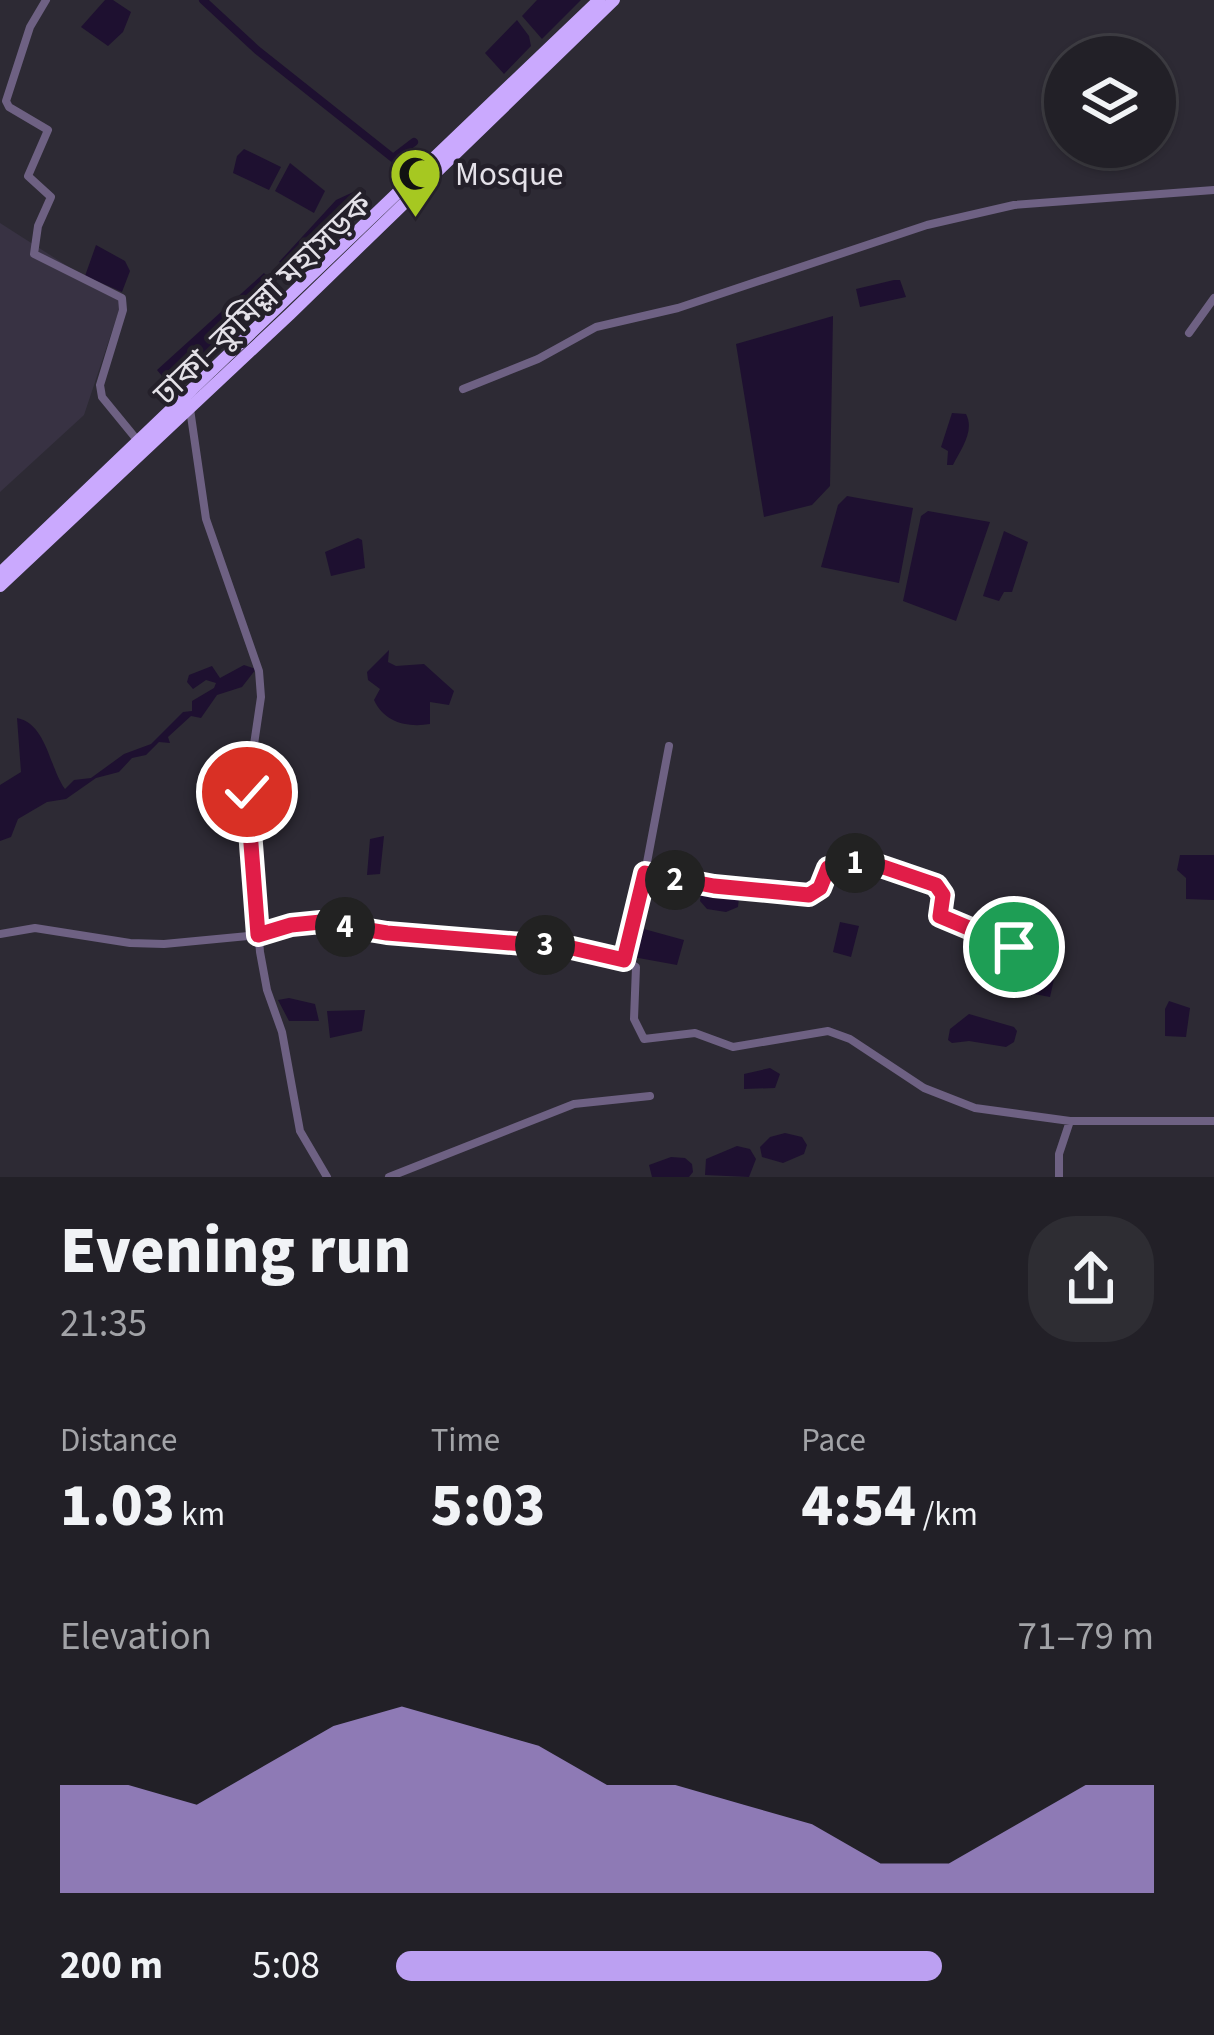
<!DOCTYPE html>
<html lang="en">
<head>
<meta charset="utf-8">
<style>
  :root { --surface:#222027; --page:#2e2d33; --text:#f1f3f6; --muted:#a2a3a7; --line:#3f3e44; --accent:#bca0f2 }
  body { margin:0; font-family:"Source Sans 3","Noto Sans Bengali",sans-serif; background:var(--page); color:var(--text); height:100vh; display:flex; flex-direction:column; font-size:45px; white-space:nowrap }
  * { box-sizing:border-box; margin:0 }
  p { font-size:39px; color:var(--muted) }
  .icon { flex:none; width:66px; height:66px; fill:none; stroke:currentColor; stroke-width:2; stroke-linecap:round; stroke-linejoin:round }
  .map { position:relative; height:1177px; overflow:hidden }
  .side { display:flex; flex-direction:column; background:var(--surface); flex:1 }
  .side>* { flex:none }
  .buttons { position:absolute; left:1044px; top:36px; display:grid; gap:24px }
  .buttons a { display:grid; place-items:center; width:132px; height:132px; border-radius:50%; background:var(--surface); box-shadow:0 3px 9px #0004,0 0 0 3px var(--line); font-size:60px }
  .pin { position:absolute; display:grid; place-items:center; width:102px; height:102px; color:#fff; margin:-51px; border:6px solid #fff; border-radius:50%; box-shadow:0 3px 12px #0007 }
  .km { position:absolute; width:60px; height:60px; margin:-30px; border-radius:50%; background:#222; color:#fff; font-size:33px; line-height:60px; text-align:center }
  .round { display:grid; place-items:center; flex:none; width:126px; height:126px; border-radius:48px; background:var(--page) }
  .overview { display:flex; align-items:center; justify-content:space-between; height:204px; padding:0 60px }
  h1 { font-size:66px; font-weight:800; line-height:90px }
  .metrics { display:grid; grid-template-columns:repeat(3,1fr); gap:18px; height:204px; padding:12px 60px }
  .metrics div { display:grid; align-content:center }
  .metrics b { font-size:60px; font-weight:800 }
  .metrics small { font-size:33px; font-weight:400 }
  .metrics p { font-size:33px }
  .chart { height:336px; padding:24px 60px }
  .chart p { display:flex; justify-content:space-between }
  .chart svg { width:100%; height:216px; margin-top:12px; fill:var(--accent); opacity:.7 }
  ul { padding:0 60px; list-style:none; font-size:39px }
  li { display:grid; grid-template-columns:192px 144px 1fr; align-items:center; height:90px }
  li i { height:30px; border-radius:15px; background:var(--accent) }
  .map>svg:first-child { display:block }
  .built { fill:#383243 }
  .water { fill:#1e1030 }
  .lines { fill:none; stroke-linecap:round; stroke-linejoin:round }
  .canal { stroke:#1e1030; stroke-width:8 }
  .minor { stroke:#6e6183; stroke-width:8 }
  .highway { stroke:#caa9fe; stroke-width:12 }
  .route-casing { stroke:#fff; stroke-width:24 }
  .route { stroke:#e11d48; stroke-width:15 }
  .labels { text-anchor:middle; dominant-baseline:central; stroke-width:9; stroke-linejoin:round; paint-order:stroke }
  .poi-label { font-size:33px; fill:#e4e1e8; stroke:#24202a; text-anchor:start }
  .street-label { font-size:33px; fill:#e4e1e8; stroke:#24202a }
</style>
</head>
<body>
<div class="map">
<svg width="1214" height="1177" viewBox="0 0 1214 1177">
  <rect width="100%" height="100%" fill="#2d2a34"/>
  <path class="built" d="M 0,223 L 122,301 L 84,415 L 0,492 Z"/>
  <path class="water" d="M 105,0 L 113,0 L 131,12 L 123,32 L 108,46 L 81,27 Z
    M 537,0 L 581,0 L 542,39 L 522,16 Z
    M 517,20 L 529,36 L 531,46 L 504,74 L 485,53 Z
    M 244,149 L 281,167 L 269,190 L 233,173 L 237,156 Z
    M 290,163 L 325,191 L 314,213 L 275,191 Z
    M 362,188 L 366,191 L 363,196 L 291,268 L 279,262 L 336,200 Z
    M 96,245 L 125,261 L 130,271 L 122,292 L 85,276 Z
    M 264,273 L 278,287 L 171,387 L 157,370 Z
    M 894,280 L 900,280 L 906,297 L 860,307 L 856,289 Z
    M 833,316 L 830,486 L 812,505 L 764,517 L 736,344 Z
    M 952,413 L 966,414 C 975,431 961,449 953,465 L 947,465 L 948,451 L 941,447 Z
    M 847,496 L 913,508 L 899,583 L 821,567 L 838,505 Z
    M 928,511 L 990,522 L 956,621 L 903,601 L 921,516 Z
    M 1004,531 L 1028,542 L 1012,592 L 1004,592 L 999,601 L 983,596 Z
    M 358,538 L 362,540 L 365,568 L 331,576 L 325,552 Z
    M 389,650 L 388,662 L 396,666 L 424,664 L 454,691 L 449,705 L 430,702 L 430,724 C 407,728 384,722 374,700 L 380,689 L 368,680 L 367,672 Z
    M 244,665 L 256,669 L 242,687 L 217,695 L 201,718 L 191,716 L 168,737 L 170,743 L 159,742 L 146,755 L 132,758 L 119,772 L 96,778 L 66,799 L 47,802 L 18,819 L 11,837 L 0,841 L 0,785 L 21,772 L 17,718 C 47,724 49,767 65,789 L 74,780 L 91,778 L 124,754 L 151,744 L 183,712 L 192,711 L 192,701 L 214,688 L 216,683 L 206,680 L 193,689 L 187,682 L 189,675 L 212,666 L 220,678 Z
    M 384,836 L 380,874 L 367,875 L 370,839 Z
    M 1180,855 L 1214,855 L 1214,900 L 1186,899 L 1186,878 L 1177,870 Z
    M 709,889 L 739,897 L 738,907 L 726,912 L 707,909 L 700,901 L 702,890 Z
    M 840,922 L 859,926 L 851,957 L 833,952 Z
    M 644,929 L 684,940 L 677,965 L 633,957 Z
    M 1033,966 L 1045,966 L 1055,975 L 1050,997 L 1034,994 Z
    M 289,998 L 315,1004 L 319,1021 L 289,1021 L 278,1000 Z
    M 1169,1001 L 1190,1008 L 1186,1037 L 1165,1036 L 1165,1009 Z
    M 365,1010 L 362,1031 L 330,1038 L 327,1011 Z
    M 969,1014 L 1014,1027 L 1017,1031 L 1014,1042 L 1006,1047 L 969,1041 L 952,1043 L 948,1040 L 950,1029 Z
    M 770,1068 L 780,1074 L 775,1088 L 744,1089 L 744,1074 Z
    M 785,1133 L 802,1137 L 807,1145 L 804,1154 L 783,1163 L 762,1157 L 760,1147 L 770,1137 Z
    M 737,1146 L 750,1149 L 756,1159 L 749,1177 L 705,1175 L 706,1159 Z
    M 671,1157 L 685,1158 L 692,1164 L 693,1172 L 689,1177 L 652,1177 L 649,1165 Z"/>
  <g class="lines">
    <path class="canal" d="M 203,0 L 257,50 L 393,158 L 414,142"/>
    <path class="minor" d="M 46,0 L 30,27 L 6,101 L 9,107 L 48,130 L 28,176 L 51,197 L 38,226 L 34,254 L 122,298 L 123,310 L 100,385 L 102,397 L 138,441
      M 1189,333 L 1214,298
      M 463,389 L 538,359 L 596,327 L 678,308 L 927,225 L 1014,205 L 1214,190
      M 190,409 L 206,519 L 259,671 L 261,697 L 247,792 L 260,952 L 267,990 L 282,1032 L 300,1131 L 327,1177
      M 645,873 L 669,746
      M 0,934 L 35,928 L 130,943 L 164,944 L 258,935 L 291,925 L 321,922 L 387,933 L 572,948 L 624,960 L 636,967 L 634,1019 L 644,1039 L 695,1033 L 733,1047 L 828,1031 L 850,1039 L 924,1088 L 975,1108 L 1070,1121 L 1214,1121
      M 624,960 L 645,873 L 714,886 L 809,895 L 820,888 L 828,867 L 847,870 L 860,859 L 936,885 L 943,895 L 940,916 L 1022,949
      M 389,1177 L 574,1104 L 650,1096
      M 1059,1177 L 1059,1154 L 1070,1121"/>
    <path class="highway" d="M 0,573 L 599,0
      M 0,586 L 290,314 L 614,0"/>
  </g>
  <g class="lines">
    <defs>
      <path id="route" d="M 247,792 L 258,935 L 291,925 L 321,922 L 387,933 L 572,948 L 624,960 L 645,873 L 714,886 L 809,895 L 820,888 L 828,868 L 848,870 L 860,859 L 936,885 L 943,895 L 940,916 L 1014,947"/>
    </defs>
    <use href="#route" class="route-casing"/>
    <use href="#route" class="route"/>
  </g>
  <defs>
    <symbol id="mosque-pin" viewBox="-11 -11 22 30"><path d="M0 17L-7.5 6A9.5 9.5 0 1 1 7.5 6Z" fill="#a6c821" stroke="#24202a"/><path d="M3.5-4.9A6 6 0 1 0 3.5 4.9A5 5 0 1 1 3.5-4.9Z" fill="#111"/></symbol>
  </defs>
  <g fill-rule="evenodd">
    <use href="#mosque-pin" x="386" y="144" width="59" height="81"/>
  </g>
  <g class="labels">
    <g class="poi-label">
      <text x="455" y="174">Mosque</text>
    </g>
    <g class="street-label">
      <text transform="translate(263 299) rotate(-44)">ঢাকা–কুমিল্লা মহাসড়ক</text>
    </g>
  </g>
</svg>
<div class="buttons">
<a><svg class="icon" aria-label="layers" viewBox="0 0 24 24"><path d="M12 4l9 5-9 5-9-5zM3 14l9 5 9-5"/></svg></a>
</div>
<div class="pin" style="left:1014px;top:947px;background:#1e9e55"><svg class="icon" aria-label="arrive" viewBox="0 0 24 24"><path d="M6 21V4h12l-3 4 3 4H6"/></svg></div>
<div class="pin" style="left:247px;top:792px;background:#d93025"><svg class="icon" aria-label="check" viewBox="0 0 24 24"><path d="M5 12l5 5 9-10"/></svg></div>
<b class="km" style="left:855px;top:863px">1</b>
<b class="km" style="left:675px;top:880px">2</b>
<b class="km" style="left:545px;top:945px">3</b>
<b class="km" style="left:345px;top:927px">4</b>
</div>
<section class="side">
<div class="overview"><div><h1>Evening run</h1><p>21:35</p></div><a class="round"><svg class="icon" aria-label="share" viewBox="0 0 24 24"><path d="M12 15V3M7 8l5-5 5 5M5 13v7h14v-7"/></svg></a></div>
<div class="metrics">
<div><p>Distance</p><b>1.03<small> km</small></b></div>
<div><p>Time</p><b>5:03</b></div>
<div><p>Pace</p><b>4:54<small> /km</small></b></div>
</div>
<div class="chart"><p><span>Elevation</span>71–79 m</p>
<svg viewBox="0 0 160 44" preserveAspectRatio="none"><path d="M0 44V22L10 22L20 26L30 18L40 10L50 6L60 10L70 14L80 22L90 22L100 26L110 30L120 38L130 38L140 30L150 22L160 22V44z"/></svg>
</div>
<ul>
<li><b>200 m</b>5:08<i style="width:72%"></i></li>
</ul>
</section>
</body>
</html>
